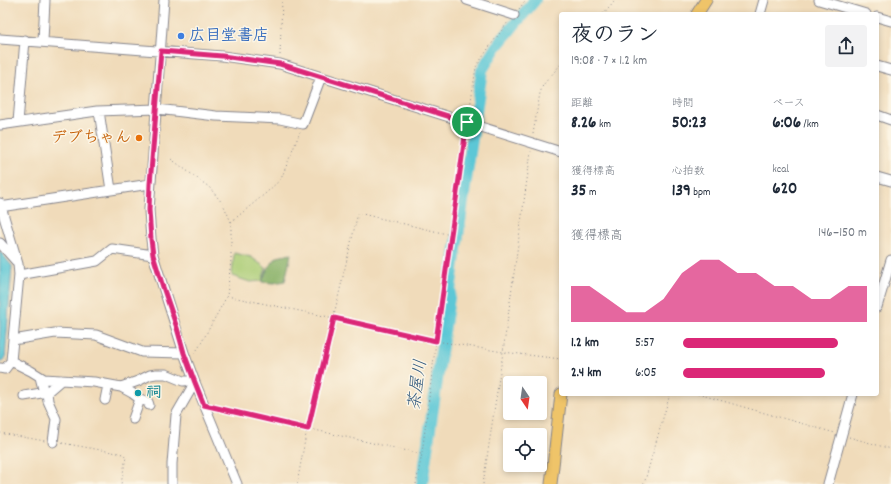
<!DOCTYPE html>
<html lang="ja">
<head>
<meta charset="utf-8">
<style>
  :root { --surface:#fff; --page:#f2f2f3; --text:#1f2937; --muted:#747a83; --accent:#db2777 }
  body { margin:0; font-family:Dekko,"Klee One",sans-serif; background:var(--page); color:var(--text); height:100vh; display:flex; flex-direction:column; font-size:15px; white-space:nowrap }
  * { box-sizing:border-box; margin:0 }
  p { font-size:13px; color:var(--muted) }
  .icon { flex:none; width:22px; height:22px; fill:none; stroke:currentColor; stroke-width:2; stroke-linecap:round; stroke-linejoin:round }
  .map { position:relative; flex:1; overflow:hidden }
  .details { position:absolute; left:559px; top:12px; width:320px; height:384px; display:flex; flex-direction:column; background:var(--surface); border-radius:4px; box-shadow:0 2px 6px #0003 }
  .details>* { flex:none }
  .needle { width:26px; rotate:167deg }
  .tools { position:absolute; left:503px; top:376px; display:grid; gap:8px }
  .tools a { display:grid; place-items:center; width:44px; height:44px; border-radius:4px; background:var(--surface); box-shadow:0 2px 6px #0003; font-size:20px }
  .pin { position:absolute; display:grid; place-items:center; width:34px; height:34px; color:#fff; margin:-17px; border:2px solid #fff; border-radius:50%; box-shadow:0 1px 4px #0007 }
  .round { display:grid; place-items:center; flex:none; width:42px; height:42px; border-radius:4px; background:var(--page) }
  .overview { display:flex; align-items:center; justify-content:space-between; height:68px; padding:0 12px }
  h1 { font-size:22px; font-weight:700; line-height:30px }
  .figures { display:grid; grid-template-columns:repeat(3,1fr); gap:6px; height:68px; padding:4px 12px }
  .figures div { display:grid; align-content:center }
  .figures b { font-size:17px; font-weight:700 }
  .figures small { font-size:11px; font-weight:400 }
  .figures p { font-size:11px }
  .chart { height:112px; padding:8px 12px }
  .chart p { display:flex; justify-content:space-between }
  .chart svg { width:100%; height:72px; margin-top:4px; fill:var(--accent); opacity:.7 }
  ul { padding:0 12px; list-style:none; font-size:13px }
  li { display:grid; grid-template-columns:64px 48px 1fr; align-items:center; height:30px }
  li i { height:10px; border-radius:5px; background:var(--accent) }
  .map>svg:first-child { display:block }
  .green { fill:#aacc74; stroke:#627e69 }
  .forest { fill:#87b066; stroke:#517062 }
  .water { fill:#5cc7d6; stroke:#3c7b9a }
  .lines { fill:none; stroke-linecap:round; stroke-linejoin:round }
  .river { stroke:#5cc7d6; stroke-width:12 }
  .minor-casing { stroke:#86858c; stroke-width:11 }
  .major-casing { stroke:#86858c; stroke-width:13 }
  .path { stroke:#86858c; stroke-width:1; stroke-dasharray:1 3; stroke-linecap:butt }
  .minor { stroke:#fff; stroke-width:9 }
  .major { stroke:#efc469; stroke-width:11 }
  .route-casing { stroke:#fff; stroke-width:8 }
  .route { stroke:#db2777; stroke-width:5 }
  .shop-dot { fill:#3f7fe0; stroke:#fcf5e5; stroke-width:1.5 }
  .food-dot { fill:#e8710a; stroke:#fcf5e5; stroke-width:1.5 }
  .culture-dot { fill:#0f9aa8; stroke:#fcf5e5; stroke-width:1.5 }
  .labels { text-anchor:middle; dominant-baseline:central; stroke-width:3; stroke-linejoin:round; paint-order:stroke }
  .shop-label { font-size:16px; font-weight:bold; fill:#366cbe; stroke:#fcf5e5; text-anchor:start }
  .food-label { font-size:16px; font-weight:bold; fill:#c56008; stroke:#fcf5e5; text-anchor:end }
  .culture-label { font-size:16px; font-weight:bold; fill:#0d838f; stroke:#fcf5e5; text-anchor:start }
  .water-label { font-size:17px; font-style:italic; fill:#2b557c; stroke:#fcf5e5 }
</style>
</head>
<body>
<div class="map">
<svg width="891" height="484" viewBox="0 0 891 484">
  <rect width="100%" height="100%" fill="#fcf5e5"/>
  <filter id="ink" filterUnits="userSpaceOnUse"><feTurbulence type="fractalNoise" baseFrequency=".025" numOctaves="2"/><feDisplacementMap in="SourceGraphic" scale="8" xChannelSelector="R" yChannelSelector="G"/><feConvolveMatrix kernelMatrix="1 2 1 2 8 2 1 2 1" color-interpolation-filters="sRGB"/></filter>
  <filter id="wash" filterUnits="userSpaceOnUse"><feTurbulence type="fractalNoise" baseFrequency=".012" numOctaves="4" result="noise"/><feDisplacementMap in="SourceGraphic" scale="16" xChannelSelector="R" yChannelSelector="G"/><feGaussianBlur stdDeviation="0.9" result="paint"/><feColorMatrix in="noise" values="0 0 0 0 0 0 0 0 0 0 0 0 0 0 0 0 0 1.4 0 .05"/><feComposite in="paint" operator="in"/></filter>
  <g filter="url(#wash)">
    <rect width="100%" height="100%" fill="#f0dbba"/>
    <path class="green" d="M 234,253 L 251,257 L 266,268 L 262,281 L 250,282 L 232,276 Z"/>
    <path class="forest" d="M 291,254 L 285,281 L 274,283 L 262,282 L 268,268 L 277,257 Z"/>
    <path class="water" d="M 0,251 L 12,266 L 5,359 L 0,363 Z"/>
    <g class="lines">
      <path class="river" d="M 422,484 L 482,70 L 496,47 L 535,0"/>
    </g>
  </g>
  <g filter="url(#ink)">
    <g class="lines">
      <defs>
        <path id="minor" d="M 164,0 L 149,210 L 151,239 L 153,255 L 184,353 L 194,380 L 237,484
          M 467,0 L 514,15
          M 819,0 L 866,14
          M 760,14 L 764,0
          M 877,17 L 891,21
          M 0,39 L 222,56 L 280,64 L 561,152
          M 43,41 L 45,0
          M 877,66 L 891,70
          M 99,111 L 111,190
          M 877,115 L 891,120
          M 18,122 L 25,40
          M 0,125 L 97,111 L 157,109 L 216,116 L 280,119 L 303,124 L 321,77
          M 877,177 L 891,181
          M 0,203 L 18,264 L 19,275 L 11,361 L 5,369 L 0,368
          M 0,207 L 150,184
          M 0,243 L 16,261
          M 19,275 L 97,261 L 112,249 L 153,255
          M 877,307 L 891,260
          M 13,340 L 55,333 L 96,335 L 142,352 L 184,353
          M 11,361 L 31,371 L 44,379 L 94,382 L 121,387 L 132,393 L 140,399 L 133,419
          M 40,377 L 43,389 L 47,392 L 48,401 L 56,419 L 53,442
          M 121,387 L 138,381 L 150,375 L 156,374 L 166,374 L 183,381 L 194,380 L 191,389 L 176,415 L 172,464 L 172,484
          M 24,396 L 47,392 L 61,380
          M 140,399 L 148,402 L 149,405
          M 105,400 L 108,385
          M 828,484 L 853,394"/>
        <path id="major" d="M 697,14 L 706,0
          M 551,484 L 561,394"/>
      </defs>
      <use href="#minor" class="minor-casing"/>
      <use href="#major" class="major-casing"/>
      <path class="path" d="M 519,9 L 526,0
        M 603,14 L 615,0
        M 280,55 L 282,0
        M 469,114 L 476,67 L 490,46 L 508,22
        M 533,134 L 540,93 L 543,85 L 561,64
        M 171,159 L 209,187 L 223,204 L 231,222 L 231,260 L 227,296 L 199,347 L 194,354
        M 231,222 L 266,193 L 281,179 L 300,132
        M 227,296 L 334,318 L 436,341 L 503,352 L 561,359
        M 698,394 L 835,433
        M 213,407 L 421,454
        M 0,433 L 45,441
        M 849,437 L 891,449
        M 62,443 L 123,454 L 126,457 L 121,484
        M 297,484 L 307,429 L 358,213 L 451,235
        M 416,484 L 422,454 L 436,341 L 466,131
        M 483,484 L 503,352 L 531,151
        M 644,484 L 670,394"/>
      <use href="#minor" class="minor"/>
      <use href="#major" class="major"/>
    </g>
  </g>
  <g class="lines" filter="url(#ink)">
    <defs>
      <path id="route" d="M 161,51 L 222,56 L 280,64 L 467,122 L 436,341 L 334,318 L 308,429 L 204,405 L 194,380 L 184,353 L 177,328 L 163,287 L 153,255 L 151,239 L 149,210 L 150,184 Z"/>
    </defs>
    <use href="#route" class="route-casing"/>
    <use href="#route" class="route"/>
  </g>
  <circle class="shop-dot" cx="181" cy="36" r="4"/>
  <circle class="food-dot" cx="139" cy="138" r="4"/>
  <circle class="culture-dot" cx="138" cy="393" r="4"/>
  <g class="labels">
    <g class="shop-label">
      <text x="189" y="36">広目堂書店</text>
    </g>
    <g class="food-label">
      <text x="131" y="138">デブちゃん</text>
    </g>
    <g class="culture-label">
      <text x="146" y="393">祠</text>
    </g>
    <g class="water-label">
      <text transform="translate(419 385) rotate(-82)">茶屋川</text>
    </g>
  </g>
</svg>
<div class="tools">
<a><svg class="needle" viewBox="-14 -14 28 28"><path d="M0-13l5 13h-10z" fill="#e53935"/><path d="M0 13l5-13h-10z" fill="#747a83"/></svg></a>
<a><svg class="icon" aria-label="locate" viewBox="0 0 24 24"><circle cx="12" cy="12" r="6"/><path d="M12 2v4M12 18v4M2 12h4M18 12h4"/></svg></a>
</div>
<div class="pin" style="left:467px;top:122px;background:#1e9e55"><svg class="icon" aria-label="arrive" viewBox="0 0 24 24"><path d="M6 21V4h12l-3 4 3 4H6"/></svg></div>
<section class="details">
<div class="overview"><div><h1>夜のラン</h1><p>19:08 · 7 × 1.2 km</p></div><a class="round"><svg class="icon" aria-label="share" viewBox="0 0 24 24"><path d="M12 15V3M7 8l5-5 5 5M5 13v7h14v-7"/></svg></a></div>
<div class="figures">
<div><p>距離</p><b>8.26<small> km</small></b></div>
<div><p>時間</p><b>50:23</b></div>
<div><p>ペース</p><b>6:06<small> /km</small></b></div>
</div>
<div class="figures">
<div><p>獲得標高</p><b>35<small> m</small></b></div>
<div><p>心拍数</p><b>139<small> bpm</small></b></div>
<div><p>kcal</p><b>620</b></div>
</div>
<div class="chart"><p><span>獲得標高</span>146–150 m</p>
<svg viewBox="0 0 160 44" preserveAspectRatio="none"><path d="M0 44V22L10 22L20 30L30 38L40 38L50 30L60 14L70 6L80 6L90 14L100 14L110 22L120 22L130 30L140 30L150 22L160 22V44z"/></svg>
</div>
<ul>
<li><b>1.2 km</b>5:57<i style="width:84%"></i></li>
<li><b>2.4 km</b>6:05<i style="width:77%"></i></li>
</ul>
</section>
</div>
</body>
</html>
